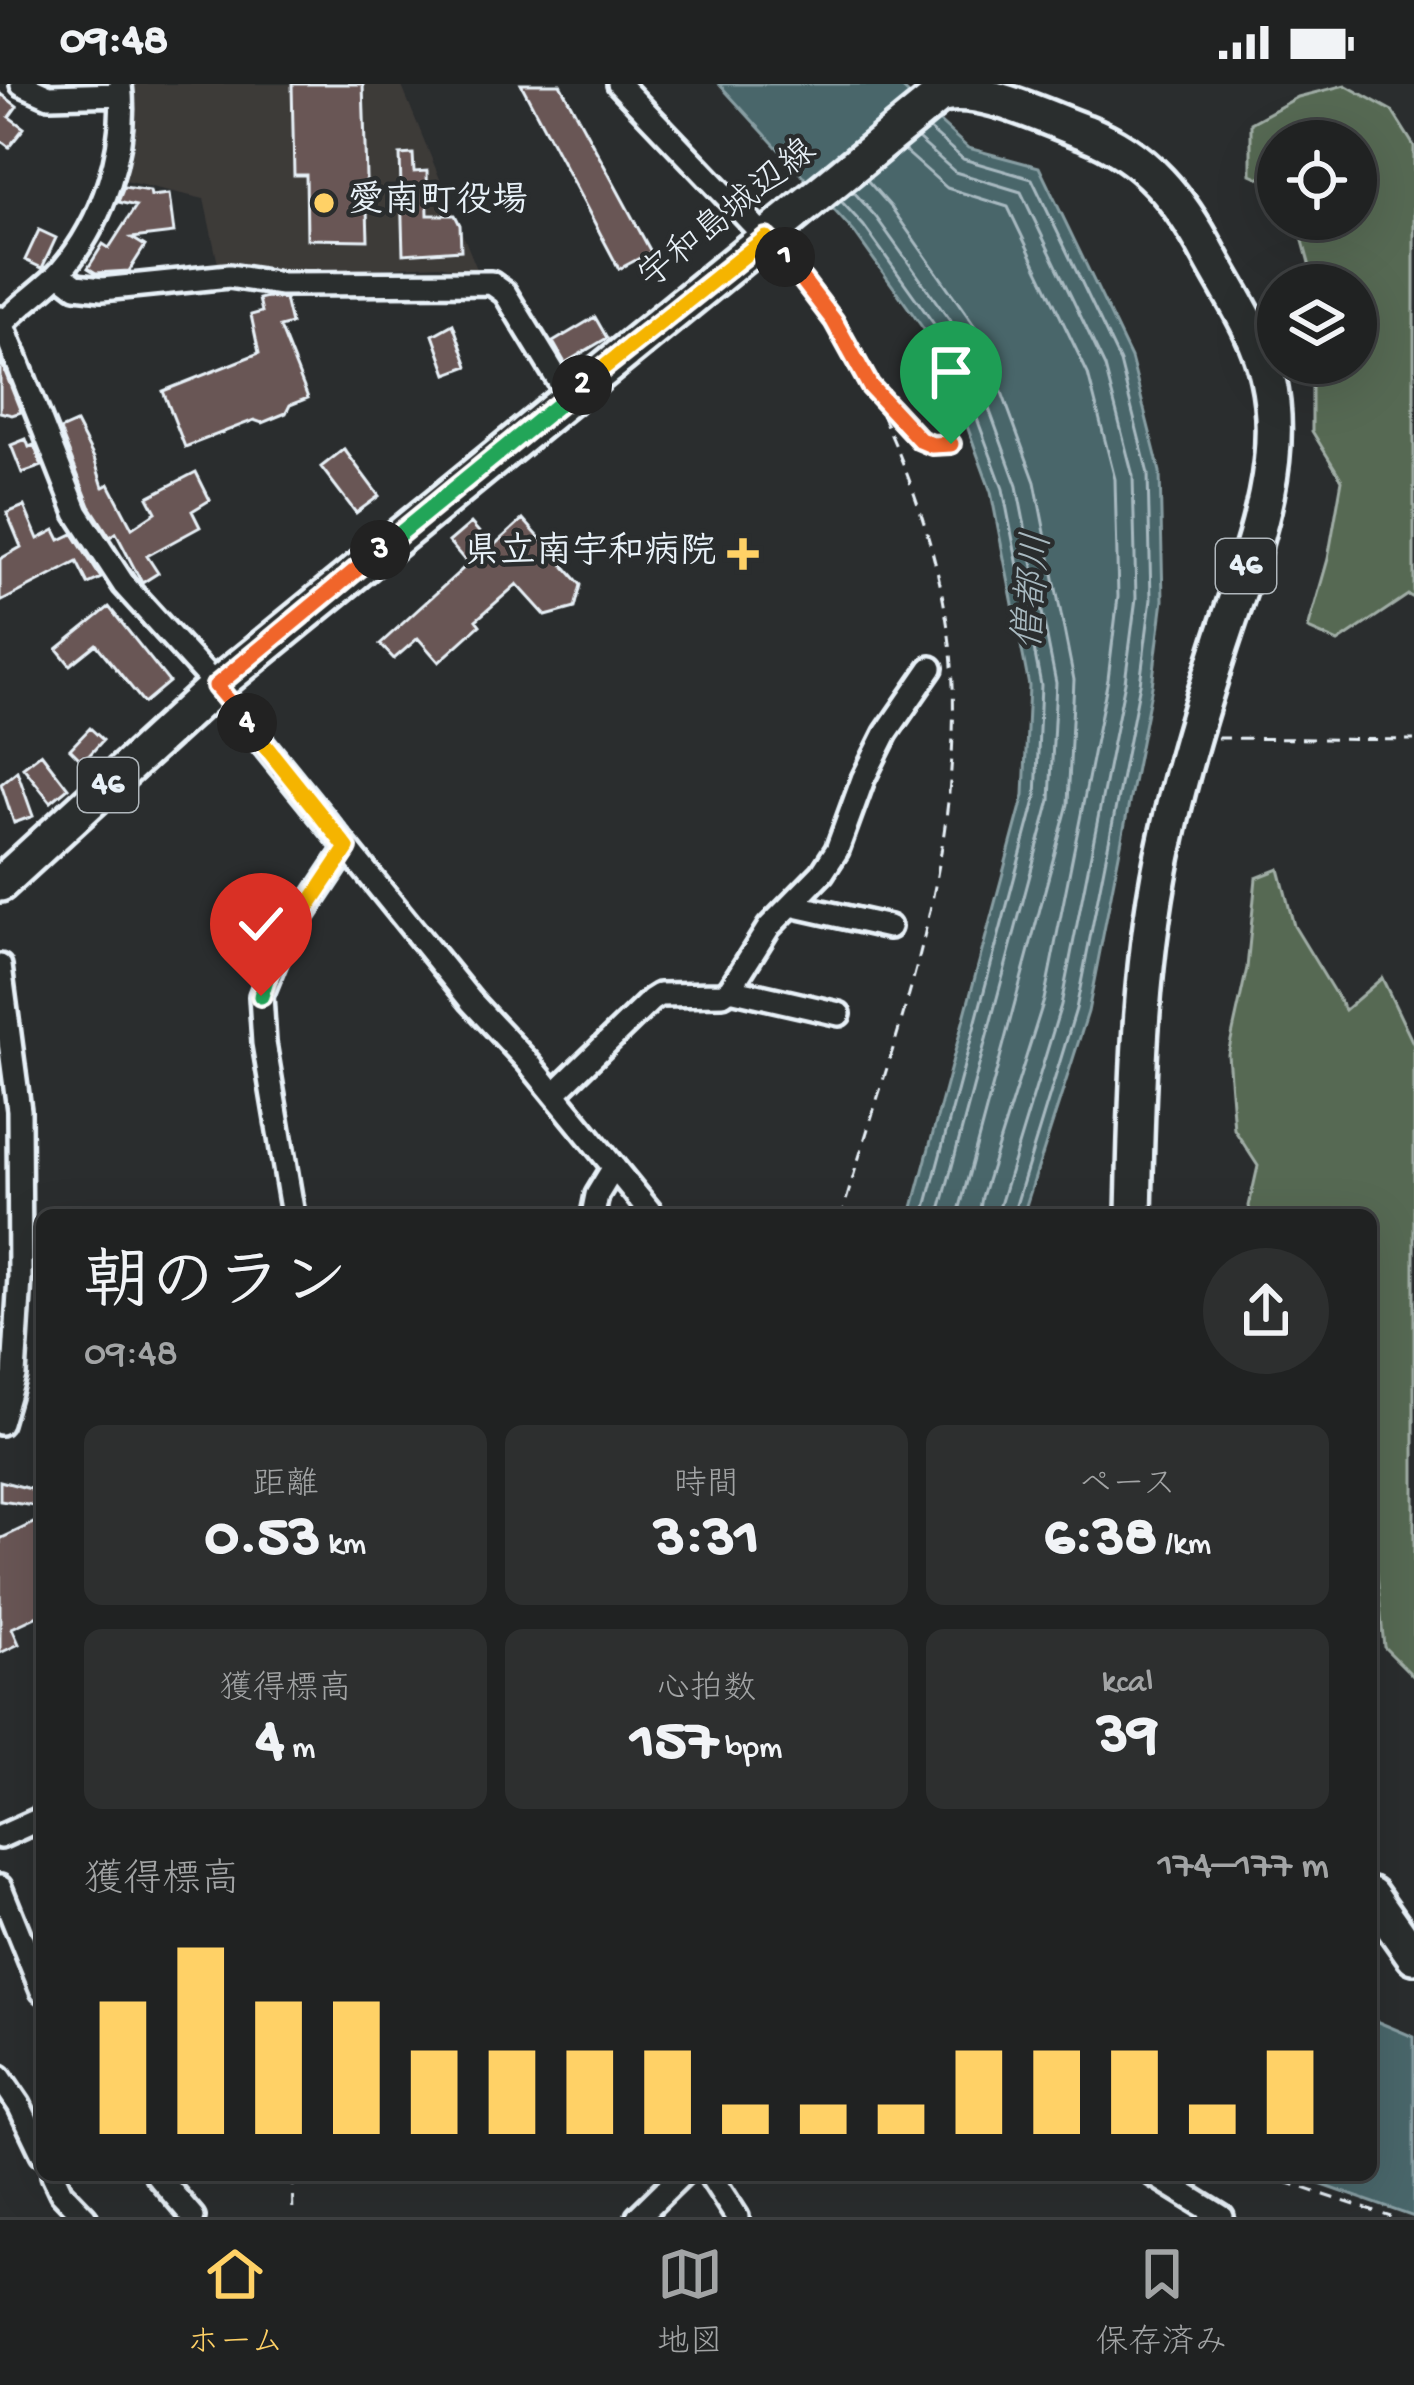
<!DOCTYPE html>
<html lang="ja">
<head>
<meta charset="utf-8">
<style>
  :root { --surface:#202222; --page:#2d2f2f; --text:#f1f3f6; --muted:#a2a4a5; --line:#3d3f40; --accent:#ffd166 }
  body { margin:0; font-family:"Gochi Hand","Klee One",sans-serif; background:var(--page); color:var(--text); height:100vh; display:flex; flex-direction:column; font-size:45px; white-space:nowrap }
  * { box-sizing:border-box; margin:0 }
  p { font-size:39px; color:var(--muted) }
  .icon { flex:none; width:66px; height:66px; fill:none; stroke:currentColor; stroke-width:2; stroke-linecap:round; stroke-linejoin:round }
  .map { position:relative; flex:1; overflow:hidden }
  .drawer { position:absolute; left:36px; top:1125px; width:1341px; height:972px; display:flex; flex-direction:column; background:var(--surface); border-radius:18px; box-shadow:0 12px 48px #0002,0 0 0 3px var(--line) }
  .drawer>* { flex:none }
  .fabs { position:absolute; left:1257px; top:36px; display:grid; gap:24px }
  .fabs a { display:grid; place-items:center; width:120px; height:120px; border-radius:50%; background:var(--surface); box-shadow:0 12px 48px #0002,0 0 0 3px var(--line); font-size:60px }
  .pin { position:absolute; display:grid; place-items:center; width:102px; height:102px; color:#fff; margin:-123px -51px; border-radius:50% 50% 50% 0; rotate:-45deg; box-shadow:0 0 12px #0007 }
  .pin .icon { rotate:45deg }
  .km { position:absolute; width:60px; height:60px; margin:-30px; border-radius:50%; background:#222; color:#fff; font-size:33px; line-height:60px; text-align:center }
  .round { display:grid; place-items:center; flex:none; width:126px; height:126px; border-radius:63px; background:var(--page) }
  .overview { display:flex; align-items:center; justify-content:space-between; height:204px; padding:0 48px }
  h1 { font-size:66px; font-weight:700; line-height:90px }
  .metrics { display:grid; grid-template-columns:repeat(3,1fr); gap:18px; height:204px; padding:12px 48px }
  .metrics div { display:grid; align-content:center; border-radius:18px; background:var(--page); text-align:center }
  .metrics b { font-size:60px; font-weight:700 }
  .metrics small { font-size:33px; font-weight:400 }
  .metrics p { font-size:33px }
  .chart { height:336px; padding:24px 48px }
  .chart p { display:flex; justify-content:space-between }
  .chart svg { width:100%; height:216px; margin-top:12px; stroke:var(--accent); stroke-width:6 }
  .status { display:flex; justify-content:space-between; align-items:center; height:84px; padding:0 60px; background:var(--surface); direction:ltr }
  .status svg { height:33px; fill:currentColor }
  .tabs { display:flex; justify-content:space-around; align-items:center; height:168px; border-top:3px solid var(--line); background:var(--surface); font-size:33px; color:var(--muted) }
  .tabs a { display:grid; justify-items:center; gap:6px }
  .tabs .active { color:var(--accent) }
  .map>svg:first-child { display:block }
  .built { fill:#3d3a39 }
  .green { fill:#576953; stroke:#a0ada6; stroke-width:3 }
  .water { fill:#48666b; stroke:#889ea3; stroke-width:3 }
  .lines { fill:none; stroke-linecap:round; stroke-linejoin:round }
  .shore { stroke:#a8b9c0; stroke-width:3 }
  .building { fill:#695754; stroke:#e8f1f8; stroke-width:3 }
  .minor-casing { stroke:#e8f1f8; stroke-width:30 }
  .primary-casing { stroke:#e8f1f8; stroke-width:42 }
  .path { stroke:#e8f1f8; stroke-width:3; stroke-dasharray:12 9; stroke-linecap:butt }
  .minor { stroke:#2a2d2e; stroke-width:21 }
  .primary { stroke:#2a2d2e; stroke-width:33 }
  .split-1-casing { stroke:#fff; stroke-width:24 }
  .split-2-casing { stroke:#fff; stroke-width:24 }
  .split-3-casing { stroke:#fff; stroke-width:24 }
  .split-4-casing { stroke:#fff; stroke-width:24 }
  .split-5-casing { stroke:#fff; stroke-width:24 }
  .split-6-casing { stroke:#fff; stroke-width:24 }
  .split-1 { stroke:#f0652b; stroke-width:15 }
  .split-2 { stroke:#f5b400; stroke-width:15 }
  .split-3 { stroke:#22a559; stroke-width:15 }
  .split-4 { stroke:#f0652b; stroke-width:15 }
  .split-5 { stroke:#f5b400; stroke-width:15 }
  .split-6 { stroke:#22a559; stroke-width:15 }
  .poi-dot { fill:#ffd166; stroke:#2a2d2e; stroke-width:4.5 }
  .labels { text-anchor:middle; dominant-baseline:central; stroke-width:9; stroke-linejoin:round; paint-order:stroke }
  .shield { fill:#2a2d2e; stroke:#afb6bb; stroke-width:3 }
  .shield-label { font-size:33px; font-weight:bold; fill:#e8f1f8 }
  .poi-label { font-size:36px; font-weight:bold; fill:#e8f1f8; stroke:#2a2d2e; text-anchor:start }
  .street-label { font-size:36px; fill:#e8f1f8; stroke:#2a2d2e }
  .water-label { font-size:39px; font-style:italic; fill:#a8b9c0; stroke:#2a2d2e }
</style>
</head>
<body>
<div class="status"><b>09:48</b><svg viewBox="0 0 49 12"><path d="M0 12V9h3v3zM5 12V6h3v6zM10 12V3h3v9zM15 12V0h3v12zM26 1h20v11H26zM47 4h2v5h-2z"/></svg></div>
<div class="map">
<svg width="1414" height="2133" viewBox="0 0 1414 2133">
  <rect width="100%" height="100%" fill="#2a2d2e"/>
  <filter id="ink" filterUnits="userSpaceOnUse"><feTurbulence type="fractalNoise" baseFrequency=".00833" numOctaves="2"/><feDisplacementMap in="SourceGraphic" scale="24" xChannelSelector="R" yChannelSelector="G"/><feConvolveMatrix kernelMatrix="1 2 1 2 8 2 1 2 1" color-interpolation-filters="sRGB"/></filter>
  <g filter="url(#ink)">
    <path class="built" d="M 128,0 L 401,0 L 479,190 L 439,181 L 302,188 L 218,180 L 204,115 L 116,95 Z"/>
    <path class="green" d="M 1345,1 L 1392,27 L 1414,62 L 1414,514 L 1408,511 L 1338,558 L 1308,545 L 1328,475 L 1342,396 L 1312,347 L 1312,279 L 1356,279 L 1356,201 L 1315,201 L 1297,135 L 1356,135 L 1356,57 L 1278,57 L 1278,102 L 1251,90 L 1251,39 L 1298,13 Z
      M 1279,785 L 1294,842 L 1345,926 L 1382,894 L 1414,961 L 1414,1593 L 1384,1563 L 1371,1431 L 1371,1131 L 1251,1131 L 1249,1122 L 1258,1082 L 1234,1045 L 1228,970 L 1247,884 L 1256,794 Z"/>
    <path class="water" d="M 719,0 L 898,0 L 968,64 L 1039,83 L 1131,274 L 1160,388 L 1163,516 L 1152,602 L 1088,928 L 1023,1131 L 911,1131 L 1024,711 L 1029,602 L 991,408 L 940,268 L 854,148 Z
      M 1371,1935 L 1414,1953 L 1414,2133 L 1294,2091 L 1371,2091 Z"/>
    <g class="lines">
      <path class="shore" d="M 929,45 L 963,75 L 1032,95 L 1120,278 L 1148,390 L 1151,515 L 1140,600 L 1076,925 L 1013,1131
        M 918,55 L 955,88 L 1021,108 L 1105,283 L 1133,392 L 1136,514 L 1125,598 L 1061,921 L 997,1131
        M 904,66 L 947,104 L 1008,123 L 1088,290 L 1115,395 L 1118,513 L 1108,595 L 1044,916 L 982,1113 L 979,1131
        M 867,96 L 891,123 L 981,251 L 1035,398 L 1074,596 L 1068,720 L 958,1131
        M 853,107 L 876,133 L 965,258 L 1017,402 L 1056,599 L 1050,716 L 939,1131
        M 841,117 L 864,142 L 951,264 L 1003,405 L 1041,601 L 1036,713 L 924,1131"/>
    </g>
    <path class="building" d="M 292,0 L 363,0 L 368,156 L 307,155 L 306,91 L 294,91 Z
      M 521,0 L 560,0 L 651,168 L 619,185 Z
      M 0,9 L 17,22 L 9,33 L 24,44 L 9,63 L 0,56 Z
      M 413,70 L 414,88 L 427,87 L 428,131 L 455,131 L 460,141 L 461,166 L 403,170 L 400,71 Z
      M 124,103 L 150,107 L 151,112 L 169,110 L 174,149 L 132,154 L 145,162 L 129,187 L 96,189 L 88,184 L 103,160 L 109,164 L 136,122 L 118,118 Z
      M 39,146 L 56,154 L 42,184 L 25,176 Z
      M 267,213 L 285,215 L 291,240 L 280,243 L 308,314 L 290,321 L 286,329 L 262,339 L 254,336 L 185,363 L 163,307 L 259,269 L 251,231 L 262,228 L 259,215 Z
      M 595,233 L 607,254 L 565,279 L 553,258 Z
      M 453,240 L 468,282 L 447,290 L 433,251 Z
      M 0,275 L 21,328 L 12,331 L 0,328 Z
      M 76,339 L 94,374 L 103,403 L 109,400 L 132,444 L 156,428 L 148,413 L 196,388 L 210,416 L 192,427 L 200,443 L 147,472 L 158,489 L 142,499 L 116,449 L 110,453 L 90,422 L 60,346 Z
      M 26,355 L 29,363 L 34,361 L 42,382 L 22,389 L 11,361 Z
      M 344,365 L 379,412 L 356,429 L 321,383 Z
      M 24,422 L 38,455 L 55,446 L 60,456 L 73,450 L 101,494 L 88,500 L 77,478 L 0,518 L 0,475 L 21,463 L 7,429 Z
      M 523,435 L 581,501 L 575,524 L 546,532 L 517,500 L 476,536 L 480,541 L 439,578 L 418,554 L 394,575 L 380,560 L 468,480 L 449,458 L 471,439 L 492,463 Z
      M 109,523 L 169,598 L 144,619 L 96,560 L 70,581 L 57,565 Z
      M 90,644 L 103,656 L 83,678 L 70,665 Z
      M 41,669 L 68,704 L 51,718 L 23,683 Z
      M 17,687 L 33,732 L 14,739 L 1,700 Z
      M 0,1397 L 42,1408 L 42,1423 L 0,1417 Z
      M 42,1435 L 42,1530 L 12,1544 L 19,1560 L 0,1569 L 0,1455 Z"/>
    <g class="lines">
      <defs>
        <path id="minor" d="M 22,0 L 49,12 L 121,10
          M 619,0 L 766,154
          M 59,189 L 76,202 L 102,205 L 229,192 L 281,200 L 491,199 L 505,209 L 568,312
          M 0,234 L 77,429 L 124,501 L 216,602 L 471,917 L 528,978 L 653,1131
          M 4,239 C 21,219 44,206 61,187 C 103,138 128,64 120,0
          M 791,821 L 889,843
          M 0,882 L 19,1026 L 20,1194 L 14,1291 L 0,1339
          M 730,905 L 839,930
          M 554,1010 L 651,916 L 659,911 L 723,910 L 730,905 L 769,843 L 822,789 L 837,766 L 863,695 L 886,649 L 931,584
          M 293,1131 L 264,959 L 261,912 L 280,865 L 347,764
          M 593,1131 L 597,1111 L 614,1083
          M 0,1753 L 42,1734
          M 0,1803 L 42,1907
          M 0,1993 L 19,2021 L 42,2069
          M 53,2091 L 61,2108 L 85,2133
          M 157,2091 L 193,2133
          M 710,2091 L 737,2133
          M 1154,2091 L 1222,2133
          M 638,2133 L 681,2091"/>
        <path id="primary" d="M 0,800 L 216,602 L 939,12 C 979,0 1045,34 1085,48 C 1146,71 1181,117 1210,172 C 1231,211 1259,251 1268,295 C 1288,383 1248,477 1221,560 C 1201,623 1181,687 1167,752 C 1139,874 1137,1006 1134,1131
          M 1371,1811 L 1414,1872"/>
      </defs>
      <use href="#minor" class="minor-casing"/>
      <use href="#primary" class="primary-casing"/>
      <path class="path" d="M 783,171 C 828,215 858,276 883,333 C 917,407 943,488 951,569 C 960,669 943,780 918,877 C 896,962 866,1046 842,1131
        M 871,303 L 920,356 L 932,361 L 951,360
        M 1217,654 L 1414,656
        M 292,2091 L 293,2133
        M 1264,2091 L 1391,2133"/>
      <use href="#minor" class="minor"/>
      <use href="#primary" class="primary"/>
    </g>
  </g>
  <g class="lines" filter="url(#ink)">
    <defs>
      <path id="split-1" d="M 785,173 L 834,237 L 870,302 L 920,356 L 932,361 L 951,360"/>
      <path id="split-2" d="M 582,301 L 766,154 L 785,173"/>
      <path id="split-3" d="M 380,466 L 582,301"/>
      <path id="split-4" d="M 247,639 L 216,602 L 380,466"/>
      <path id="split-5" d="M 247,639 L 347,764 L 291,848"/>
      <path id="split-6" d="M 261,912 L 268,889 L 291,848"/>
    </defs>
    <use href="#split-1" class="split-1-casing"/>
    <use href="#split-2" class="split-2-casing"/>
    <use href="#split-3" class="split-3-casing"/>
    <use href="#split-4" class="split-4-casing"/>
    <use href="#split-5" class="split-5-casing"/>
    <use href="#split-6" class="split-6-casing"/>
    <use href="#split-1" class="split-1"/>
    <use href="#split-2" class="split-2"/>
    <use href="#split-3" class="split-3"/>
    <use href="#split-4" class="split-4"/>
    <use href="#split-5" class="split-5"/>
    <use href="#split-6" class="split-6"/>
  </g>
  <g class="poi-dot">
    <circle cx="324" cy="119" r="12"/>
    <path d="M737 452h12v12h12v12h-12v12h-12v-12h-12v-12h12z"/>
  </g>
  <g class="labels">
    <g class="shield">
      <rect x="1216" y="455" width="60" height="54" rx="9"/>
      <rect x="78" y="674" width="60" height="54" rx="9"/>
    </g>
    <g class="shield-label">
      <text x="1246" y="482">46</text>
      <text x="108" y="701">46</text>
    </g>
    <g class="poi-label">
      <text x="348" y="119">愛南町役場</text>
      <text x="716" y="470" text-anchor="end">県立南宇和病院</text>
    </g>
    <g class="street-label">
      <text transform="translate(729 132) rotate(-39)">宇和島城辺線</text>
    </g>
    <g class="water-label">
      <text transform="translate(1036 507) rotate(-85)">僧都川</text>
    </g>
  </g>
</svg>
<div class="fabs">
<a><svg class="icon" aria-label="locate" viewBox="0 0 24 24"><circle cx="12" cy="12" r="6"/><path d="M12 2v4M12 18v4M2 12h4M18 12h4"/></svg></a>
<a><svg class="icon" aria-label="layers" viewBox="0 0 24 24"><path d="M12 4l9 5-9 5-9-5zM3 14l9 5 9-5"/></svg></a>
</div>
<div class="pin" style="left:951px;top:360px;background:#1e9e55"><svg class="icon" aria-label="arrive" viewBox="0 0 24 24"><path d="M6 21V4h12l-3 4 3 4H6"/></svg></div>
<div class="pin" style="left:261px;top:912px;background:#d93025"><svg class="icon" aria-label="check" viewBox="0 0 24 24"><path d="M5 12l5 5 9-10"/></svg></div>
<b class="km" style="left:785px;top:173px">1</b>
<b class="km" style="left:582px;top:301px">2</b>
<b class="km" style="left:380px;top:466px">3</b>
<b class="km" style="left:247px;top:639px">4</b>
<section class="drawer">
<div class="overview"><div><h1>朝のラン</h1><p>09:48</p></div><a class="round"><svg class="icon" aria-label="share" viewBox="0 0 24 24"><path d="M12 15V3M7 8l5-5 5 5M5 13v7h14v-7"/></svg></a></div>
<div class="metrics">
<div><p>距離</p><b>0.53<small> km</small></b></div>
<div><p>時間</p><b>3:31</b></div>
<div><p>ペース</p><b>6:38<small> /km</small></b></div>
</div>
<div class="metrics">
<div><p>獲得標高</p><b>4<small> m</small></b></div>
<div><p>心拍数</p><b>157<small> bpm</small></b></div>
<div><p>kcal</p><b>39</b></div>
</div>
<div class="chart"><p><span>獲得標高</span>174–177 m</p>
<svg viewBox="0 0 160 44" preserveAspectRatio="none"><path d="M5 44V17M15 44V6M25 44V17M35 44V17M45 44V27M55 44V27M65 44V27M75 44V27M85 44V38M95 44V38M105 44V38M115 44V27M125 44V27M135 44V27M145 44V38M155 44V27"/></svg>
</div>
</section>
</div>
<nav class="tabs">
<a class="active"><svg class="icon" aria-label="home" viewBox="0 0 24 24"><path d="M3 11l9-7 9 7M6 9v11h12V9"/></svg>ホーム</a>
<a><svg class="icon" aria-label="map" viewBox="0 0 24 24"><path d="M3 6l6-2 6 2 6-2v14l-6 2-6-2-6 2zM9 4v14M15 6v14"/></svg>地図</a>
<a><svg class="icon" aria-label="saved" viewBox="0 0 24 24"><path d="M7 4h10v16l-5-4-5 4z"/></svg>保存済み</a>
</nav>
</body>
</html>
